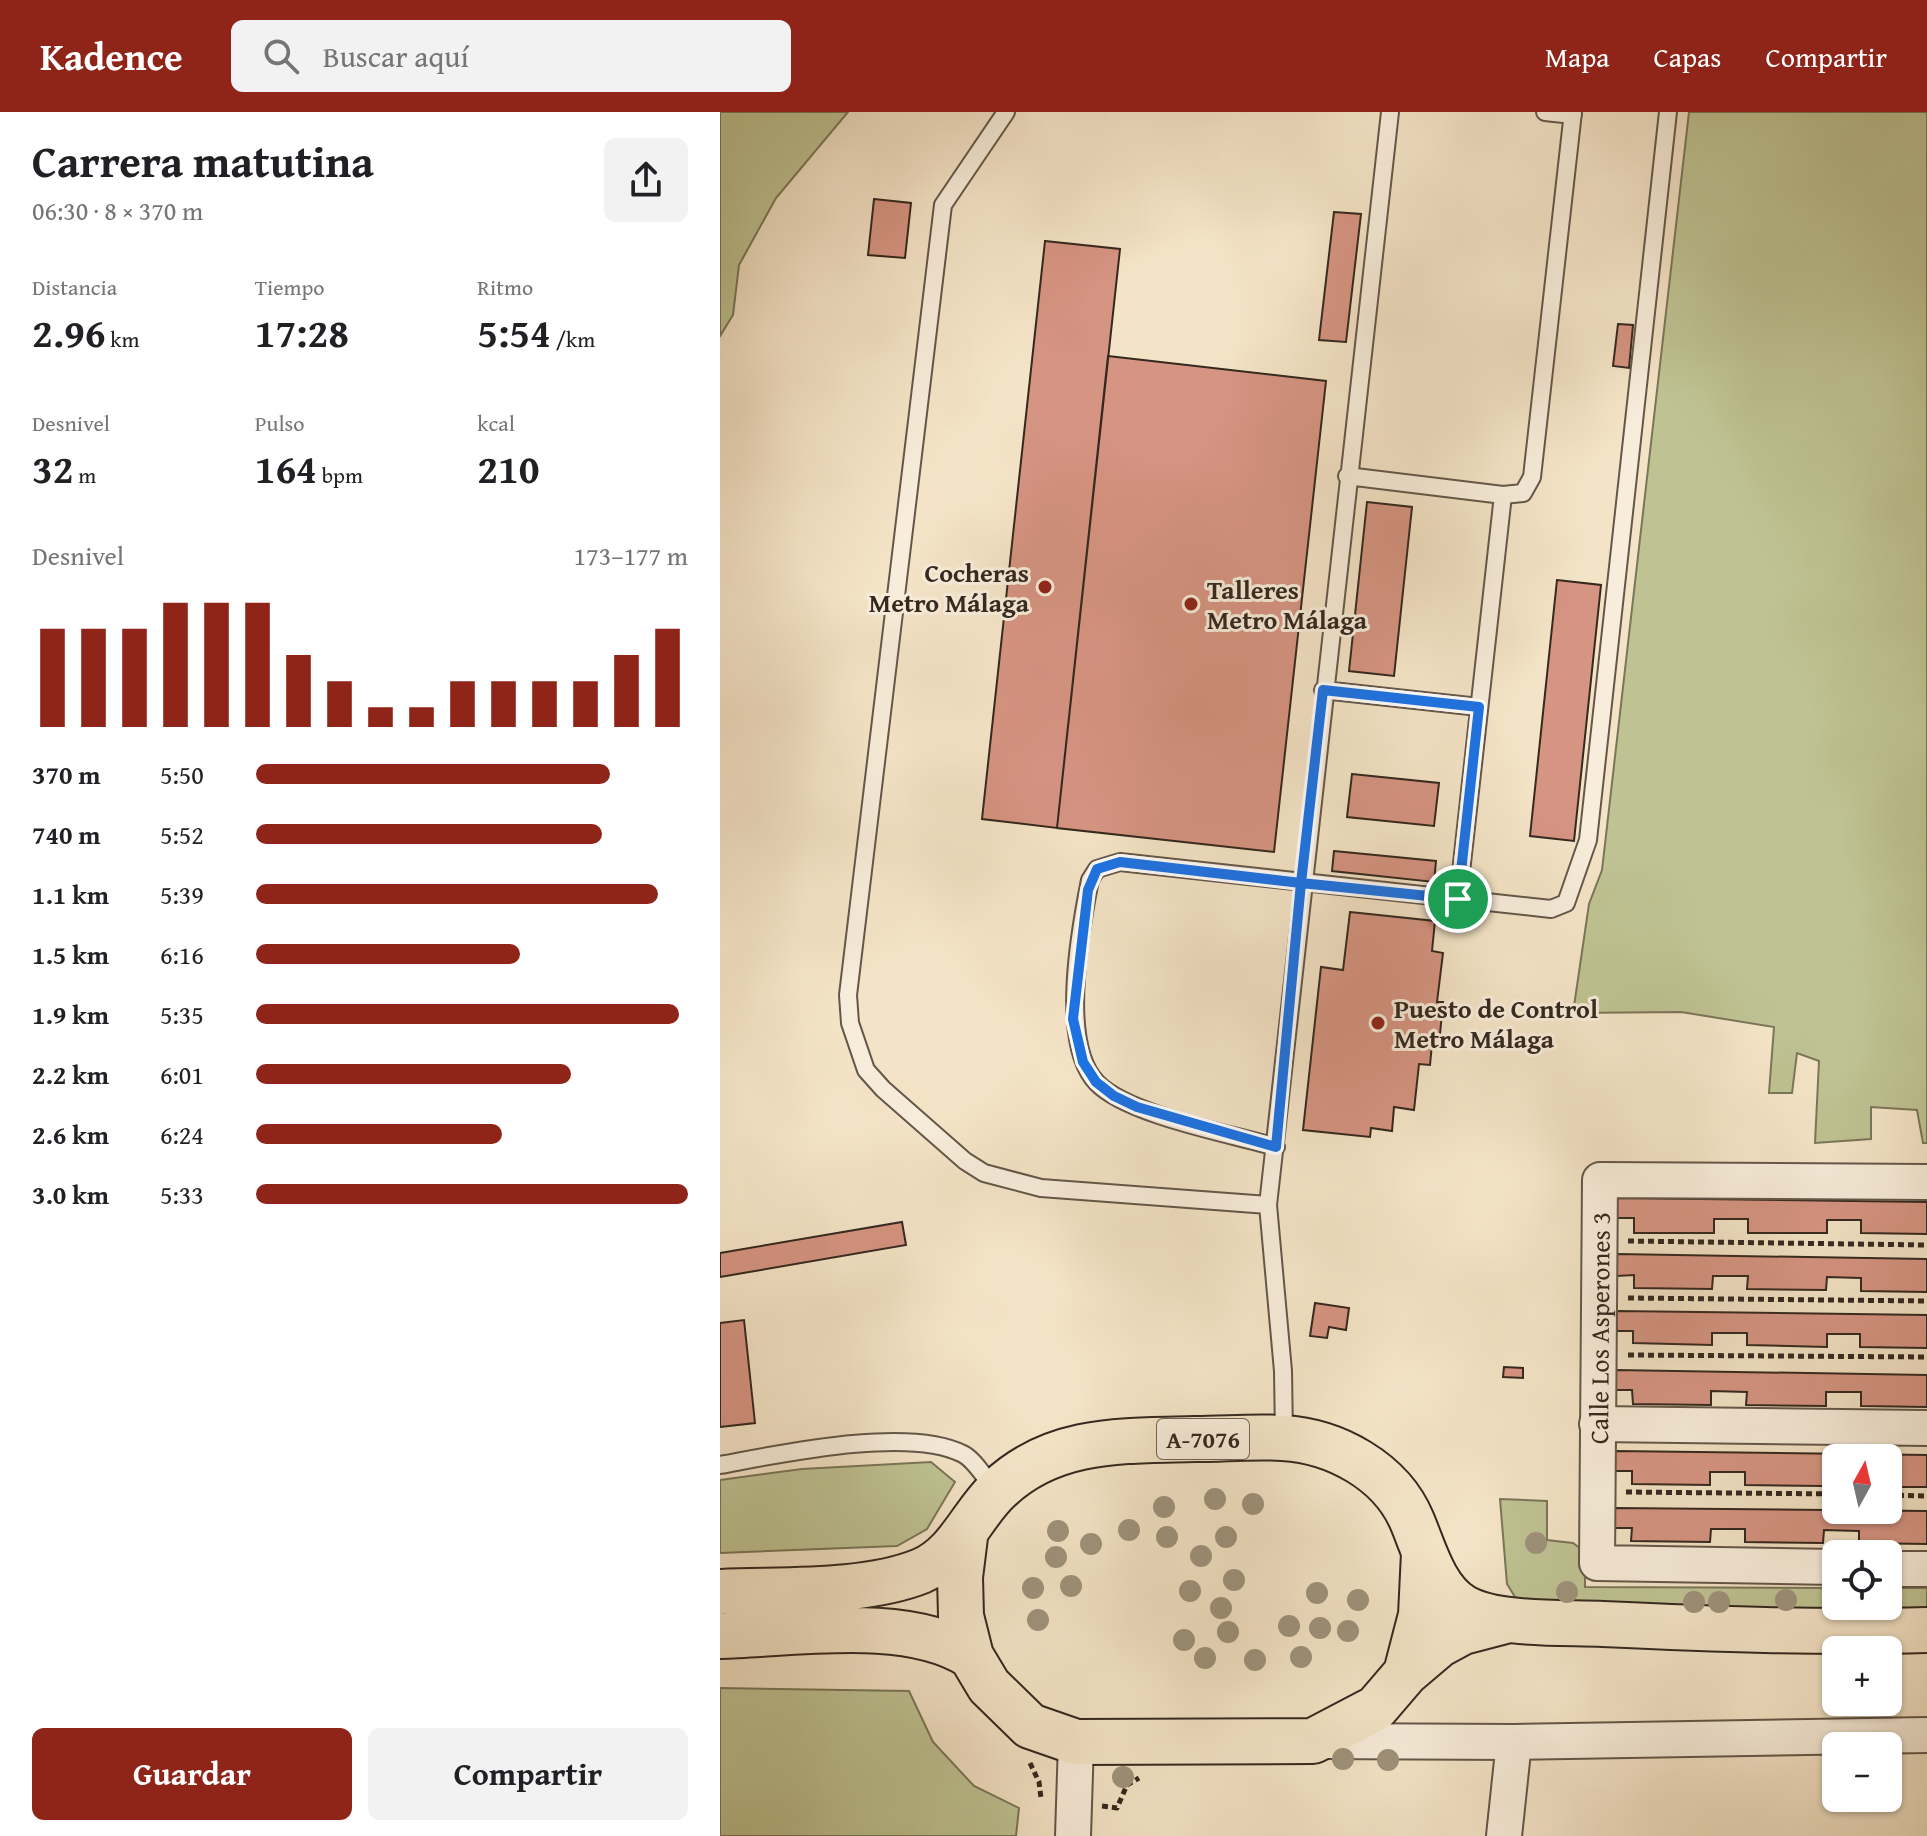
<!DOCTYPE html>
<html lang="es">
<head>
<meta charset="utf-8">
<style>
  :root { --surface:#fff; --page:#f2f2f2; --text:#202124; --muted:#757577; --accent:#8f2418 }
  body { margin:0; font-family:"Gentium Book Plus",serif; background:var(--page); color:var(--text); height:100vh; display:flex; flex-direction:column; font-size:30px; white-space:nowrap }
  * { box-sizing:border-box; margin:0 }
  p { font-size:26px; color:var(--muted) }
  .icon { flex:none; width:44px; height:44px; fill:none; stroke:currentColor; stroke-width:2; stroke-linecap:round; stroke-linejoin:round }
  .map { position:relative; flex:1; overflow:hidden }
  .panel { display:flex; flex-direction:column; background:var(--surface); width:720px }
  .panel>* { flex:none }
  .needle { width:52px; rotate:8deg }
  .tools { position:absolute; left:1102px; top:1332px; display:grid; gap:16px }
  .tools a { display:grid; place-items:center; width:80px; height:80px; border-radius:12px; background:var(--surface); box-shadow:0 2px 6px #0004; font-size:40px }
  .pin { position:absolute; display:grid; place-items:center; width:68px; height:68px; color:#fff; margin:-34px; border:4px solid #fff; border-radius:50%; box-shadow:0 2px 8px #0007 }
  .round { display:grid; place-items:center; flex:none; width:84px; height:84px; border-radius:12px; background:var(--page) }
  .head { display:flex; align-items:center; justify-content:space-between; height:136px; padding:0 32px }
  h1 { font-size:44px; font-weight:600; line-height:60px }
  .figures { display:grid; grid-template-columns:repeat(3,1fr); gap:12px; height:136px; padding:8px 32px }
  .figures div { display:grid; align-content:center }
  .figures b { font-size:40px; font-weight:600 }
  .figures small { font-size:22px; font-weight:400 }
  .figures p { font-size:22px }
  .chart { height:224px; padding:16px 32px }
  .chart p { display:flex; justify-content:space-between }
  .chart svg { width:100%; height:144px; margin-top:8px; stroke:var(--accent); stroke-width:6 }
  .button { display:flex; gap:16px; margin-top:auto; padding:16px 32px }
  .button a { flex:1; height:92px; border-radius:12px; background:var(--accent); color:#fff; font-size:32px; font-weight:600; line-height:92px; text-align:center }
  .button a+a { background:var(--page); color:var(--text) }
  ul { padding:0 32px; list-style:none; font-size:26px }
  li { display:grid; grid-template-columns:128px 96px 1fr; align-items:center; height:60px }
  li i { height:20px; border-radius:10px; background:var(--accent) }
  header { display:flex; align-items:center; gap:48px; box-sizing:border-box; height:112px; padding:0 40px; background:var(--accent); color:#fff }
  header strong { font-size:38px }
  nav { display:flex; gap:44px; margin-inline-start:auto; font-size:28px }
  .search { width:560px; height:72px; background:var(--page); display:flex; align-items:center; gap:20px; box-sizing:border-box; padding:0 28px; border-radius:12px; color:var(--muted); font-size:30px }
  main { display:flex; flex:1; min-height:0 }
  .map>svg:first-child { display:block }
  .green { fill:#bfc393; stroke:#7a7659; stroke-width:2 }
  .building { fill:#d69482; stroke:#34281f; stroke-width:2 }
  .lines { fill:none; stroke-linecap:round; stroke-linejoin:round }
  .lane-casing { stroke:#645749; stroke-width:20 }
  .street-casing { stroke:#645749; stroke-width:38 }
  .primary-casing { stroke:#34281f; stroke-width:48 }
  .path { stroke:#34281f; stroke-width:5; stroke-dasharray:6 4; stroke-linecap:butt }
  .lane { stroke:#f8eddb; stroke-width:16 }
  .street { stroke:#f8eddb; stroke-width:34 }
  .primary { stroke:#f4e4c7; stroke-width:44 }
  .tree { fill:#9e927b }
  .route-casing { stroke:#fff; stroke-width:16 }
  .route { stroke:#1a73e8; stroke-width:10 }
  .poi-dot { fill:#8f2418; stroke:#f8eddb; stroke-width:3 }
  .labels { text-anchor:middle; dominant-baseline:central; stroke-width:6; stroke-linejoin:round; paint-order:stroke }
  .shield { fill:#f8eddb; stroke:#6f6357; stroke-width:2 }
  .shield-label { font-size:24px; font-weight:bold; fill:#34281f }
  .poi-label { font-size:26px; font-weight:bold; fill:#34281f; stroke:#f8eddb; text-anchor:start }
  .street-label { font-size:26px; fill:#34281f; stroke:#f8eddb }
</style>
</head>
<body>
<header>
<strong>Kadence</strong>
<div class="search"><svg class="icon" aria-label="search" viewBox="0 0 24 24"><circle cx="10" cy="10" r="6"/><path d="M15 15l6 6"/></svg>Buscar aquí</div>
<nav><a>Mapa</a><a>Capas</a><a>Compartir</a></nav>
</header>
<main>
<section class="panel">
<div class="head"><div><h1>Carrera matutina</h1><p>06:30 · 8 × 370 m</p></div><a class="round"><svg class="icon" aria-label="share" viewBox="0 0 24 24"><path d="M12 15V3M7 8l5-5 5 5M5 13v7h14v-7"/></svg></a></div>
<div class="figures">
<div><p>Distancia</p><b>2.96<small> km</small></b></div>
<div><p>Tiempo</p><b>17:28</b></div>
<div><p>Ritmo</p><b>5:54<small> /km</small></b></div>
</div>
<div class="figures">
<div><p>Desnivel</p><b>32<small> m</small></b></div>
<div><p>Pulso</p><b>164<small> bpm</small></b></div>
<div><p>kcal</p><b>210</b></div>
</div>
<div class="chart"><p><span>Desnivel</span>173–177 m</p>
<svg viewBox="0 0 160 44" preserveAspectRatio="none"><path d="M5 44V14M15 44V14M25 44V14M35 44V6M45 44V6M55 44V6M65 44V22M75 44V30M85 44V38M95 44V38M105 44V30M115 44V30M125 44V30M135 44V30M145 44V22M155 44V14"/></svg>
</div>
<ul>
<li><b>370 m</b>5:50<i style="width:82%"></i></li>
<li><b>740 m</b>5:52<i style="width:80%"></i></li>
<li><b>1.1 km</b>5:39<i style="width:93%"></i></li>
<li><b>1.5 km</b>6:16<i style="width:61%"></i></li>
<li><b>1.9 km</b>5:35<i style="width:98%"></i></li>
<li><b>2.2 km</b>6:01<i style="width:73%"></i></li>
<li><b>2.6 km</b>6:24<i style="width:57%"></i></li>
<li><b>3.0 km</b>5:33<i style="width:100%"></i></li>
</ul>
<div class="button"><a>Guardar</a><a>Compartir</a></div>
</section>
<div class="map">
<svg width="1207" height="1724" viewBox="0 0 1207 1724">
  <rect width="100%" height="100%" fill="#f4e4c7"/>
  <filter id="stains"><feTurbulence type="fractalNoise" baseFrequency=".0025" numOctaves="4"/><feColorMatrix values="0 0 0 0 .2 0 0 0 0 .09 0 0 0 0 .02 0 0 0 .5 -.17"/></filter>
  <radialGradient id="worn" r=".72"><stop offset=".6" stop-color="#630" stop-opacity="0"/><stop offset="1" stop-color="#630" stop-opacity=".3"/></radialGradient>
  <path class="green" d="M 0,0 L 128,0 L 56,86 L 19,153 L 13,203 L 0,224 Z
    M 969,0 L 1207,0 L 1207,1031 L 1203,1031 L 1197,998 L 1151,995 L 1151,1027 L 1095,1031 L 1099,949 L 1077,941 L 1072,981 L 1049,981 L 1054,915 L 961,900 L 853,901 L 869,792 L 882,758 Z
    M 211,1350 L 235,1370 L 207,1417 L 177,1434 L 0,1441 L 0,1368 L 82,1357 Z
    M 780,1387 L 827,1389 L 827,1428 L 853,1431 L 865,1440 L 865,1475 L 1116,1476 L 1116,1494 L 1168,1494 L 1168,1476 L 1207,1476 L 1207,1499 L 800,1493 L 787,1472 Z
    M 0,1576 L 189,1579 L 213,1630 L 254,1674 L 299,1696 L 296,1724 L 0,1724 Z"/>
  <path class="building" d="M 154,87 L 191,91 L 185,146 L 148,143 Z
    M 614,100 L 641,102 L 626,230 L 599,228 Z
    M 325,129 L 400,137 L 337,716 L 262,707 Z
    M 898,212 L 913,213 L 909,256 L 893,254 Z
    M 388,244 L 606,269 L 554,740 L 337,716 Z
    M 647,390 L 692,395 L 674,564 L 629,559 Z
    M 837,468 L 881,473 L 854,729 L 810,724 Z
    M 632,662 L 719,671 L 714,714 L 627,705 Z
    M 614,739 L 716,749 L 714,770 L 612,759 Z
    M 630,800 L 715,809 L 712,839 L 723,841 L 717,890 L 723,890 L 719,933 L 712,932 L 710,953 L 699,952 L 694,998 L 674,995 L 672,1019 L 651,1016 L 650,1025 L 583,1018 L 601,855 L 623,858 Z
    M 897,1086 L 1207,1090 L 1207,1122 L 1141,1121 L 1141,1108 L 1107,1108 L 1107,1121 L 1028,1121 L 1028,1107 L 994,1107 L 994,1121 L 914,1121 L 914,1106 L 897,1106 Z
    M 182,1110 L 186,1133 L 0,1165 L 0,1141 Z
    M 897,1142 L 1207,1147 L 1207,1180 L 1141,1179 L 1141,1166 L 1107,1165 L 1106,1178 L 1027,1177 L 1028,1164 L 993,1164 L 992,1177 L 914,1176 L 914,1163 L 897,1164 Z
    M 595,1191 L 629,1196 L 626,1218 L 609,1215 L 607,1226 L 590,1224 Z
    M 897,1199 L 1207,1203 L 1207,1236 L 1140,1235 L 1140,1222 L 1107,1222 L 1107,1235 L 1027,1233 L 1027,1221 L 992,1221 L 992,1233 L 913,1231 L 913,1219 L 897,1219 Z
    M 24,1208 L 35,1311 L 0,1315 L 0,1211 Z
    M 784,1255 L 803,1256 L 803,1266 L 783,1265 Z
    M 896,1258 L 1207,1263 L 1207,1295 L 1141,1294 L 1141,1280 L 1106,1280 L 1106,1294 L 1026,1293 L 1027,1280 L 991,1279 L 991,1293 L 913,1292 L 912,1278 L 896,1278 Z
    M 895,1339 L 1207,1343 L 1207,1375 L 1168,1375 L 1168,1346 L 1116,1346 L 1116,1360 L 1104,1360 L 1104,1374 L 1025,1373 L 1025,1360 L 990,1360 L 990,1373 L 912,1372 L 912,1359 L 895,1359 Z
    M 895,1396 L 1207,1399 L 1207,1432 L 1139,1431 L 1139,1419 L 1104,1418 L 1103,1431 L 1025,1430 L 1025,1417 L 991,1417 L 990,1430 L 911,1429 L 912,1416 L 895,1416 Z"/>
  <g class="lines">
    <defs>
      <path id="lane" d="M 286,0 L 223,93 L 128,883 L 130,911 L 146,958 L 163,977 L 245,1049 L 264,1061 L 321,1076 L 548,1093
        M 825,0 L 853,3
        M 627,364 L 783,383
        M 603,578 L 759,595
        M 738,787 L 783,383 L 803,381 L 812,365 L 853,0
        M 556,1035 C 511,1022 408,1003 377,971 C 339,932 360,818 370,768 L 377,757 L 400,750 L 831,797 L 846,791 L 868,728 L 948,0
        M 564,1323 L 563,1259 L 548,1093 L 670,0
        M 0,1353 C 60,1342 189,1314 243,1342 C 255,1348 265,1367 276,1378"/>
      <g id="street">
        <path d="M 877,1312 L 1207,1316"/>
        <path id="s1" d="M 1116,1455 L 877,1451 L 880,1068 L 1207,1070"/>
        <path d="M 1168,1457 L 1207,1457"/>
        <path d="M 594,1629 L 794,1630 L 1207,1623"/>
        <path d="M 353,1724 L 356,1630"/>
        <path d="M 784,1724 L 794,1630"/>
      </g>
      <path id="primary" d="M 245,1425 L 240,1465 L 241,1504 L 251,1544 L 269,1574 L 310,1614 L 356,1630 L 593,1629 L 656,1596 L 686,1561 L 719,1533 L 743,1520 L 789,1508
        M 0,1480 C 61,1477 144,1482 201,1459 C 239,1443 251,1403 279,1377 C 334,1325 404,1329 475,1327 C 504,1327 534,1324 563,1326 C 615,1329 671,1359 692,1409 C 704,1437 714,1478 743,1495 C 775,1514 845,1510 883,1512 C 991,1517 1099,1521 1207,1518
        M 0,1524 C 76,1522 187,1503 251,1544
        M 686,1561 L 701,1503 L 704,1441"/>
    </defs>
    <use href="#lane" class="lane-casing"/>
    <use href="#street" class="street-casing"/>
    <use href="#primary" class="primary-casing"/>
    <path class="path" d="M 908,1129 L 1207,1133
      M 908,1186 L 1207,1189
      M 908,1243 L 1207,1245
      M 906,1380 L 1116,1382
      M 1168,1383 L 1207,1384
      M 310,1651 L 319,1670 L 321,1686
      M 382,1694 L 397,1696 L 407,1673 L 419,1666"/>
    <use href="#lane" class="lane"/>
    <use href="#street" class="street"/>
    <use href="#primary" class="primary"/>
  </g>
  <g class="tree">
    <circle cx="495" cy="1387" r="11"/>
    <circle cx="533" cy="1392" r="11"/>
    <circle cx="444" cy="1395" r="11"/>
    <circle cx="409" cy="1418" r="11"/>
    <circle cx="338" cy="1419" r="11"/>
    <circle cx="447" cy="1425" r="11"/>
    <circle cx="506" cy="1425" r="11"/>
    <circle cx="816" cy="1431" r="11"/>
    <circle cx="371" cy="1432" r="11"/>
    <circle cx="481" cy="1444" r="11"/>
    <circle cx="336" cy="1445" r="11"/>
    <circle cx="514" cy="1468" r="11"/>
    <circle cx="351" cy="1474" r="11"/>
    <circle cx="313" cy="1476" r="11"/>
    <circle cx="470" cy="1479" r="11"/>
    <circle cx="847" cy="1480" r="11"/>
    <circle cx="597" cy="1481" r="11"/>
    <circle cx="638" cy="1488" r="11"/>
    <circle cx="1066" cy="1488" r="11"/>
    <circle cx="974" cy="1490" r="11"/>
    <circle cx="999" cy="1490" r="11"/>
    <circle cx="501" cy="1496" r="11"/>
    <circle cx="318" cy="1508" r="11"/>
    <circle cx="569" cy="1514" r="11"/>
    <circle cx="600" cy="1516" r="11"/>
    <circle cx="628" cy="1519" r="11"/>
    <circle cx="508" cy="1520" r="11"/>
    <circle cx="464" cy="1528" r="11"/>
    <circle cx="581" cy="1545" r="11"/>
    <circle cx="485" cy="1546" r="11"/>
    <circle cx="535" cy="1548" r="11"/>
    <circle cx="623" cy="1647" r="11"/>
    <circle cx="668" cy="1648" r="11"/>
    <circle cx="403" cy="1665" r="11"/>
  </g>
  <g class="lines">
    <defs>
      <path id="route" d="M 738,787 L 581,771 L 556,1035 L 417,995 L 394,984 L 376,970 L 363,950 L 353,907 L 368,778 L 377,757 L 400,750 L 581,771 L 603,578 L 759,595 L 738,787"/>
    </defs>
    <use href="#route" class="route-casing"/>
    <use href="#route" class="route"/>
  </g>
  <g class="poi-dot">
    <circle cx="325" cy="475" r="8"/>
    <circle cx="471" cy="492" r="8"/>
    <circle cx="658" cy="911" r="8"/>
  </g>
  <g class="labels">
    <rect class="shield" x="437" y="1307" width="92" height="40" rx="6"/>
    <g class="shield-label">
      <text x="483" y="1327">A-7076</text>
    </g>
    <g class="poi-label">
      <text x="309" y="460" text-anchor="end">Cocheras<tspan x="309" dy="30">Metro Málaga</tspan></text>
      <text x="487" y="477">Talleres<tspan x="487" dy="30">Metro Málaga</tspan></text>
      <text x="674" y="896">Puesto de Control<tspan x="674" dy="30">Metro Málaga</tspan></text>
    </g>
    <g class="street-label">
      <text stroke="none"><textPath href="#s1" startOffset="474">Calle Los Asperones 3</textPath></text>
    </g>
  </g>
  <rect width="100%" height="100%" filter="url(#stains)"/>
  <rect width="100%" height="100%" fill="url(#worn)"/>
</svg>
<div class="tools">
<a><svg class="needle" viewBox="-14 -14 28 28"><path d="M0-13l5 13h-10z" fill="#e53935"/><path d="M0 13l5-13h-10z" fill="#757577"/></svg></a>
<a><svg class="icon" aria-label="locate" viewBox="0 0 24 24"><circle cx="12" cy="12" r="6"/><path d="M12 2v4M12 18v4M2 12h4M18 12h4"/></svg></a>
<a>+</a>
<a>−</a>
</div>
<div class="pin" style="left:738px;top:787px;background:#1e9e55"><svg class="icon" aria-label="arrive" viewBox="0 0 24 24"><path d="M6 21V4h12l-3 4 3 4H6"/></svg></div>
</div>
</main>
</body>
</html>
